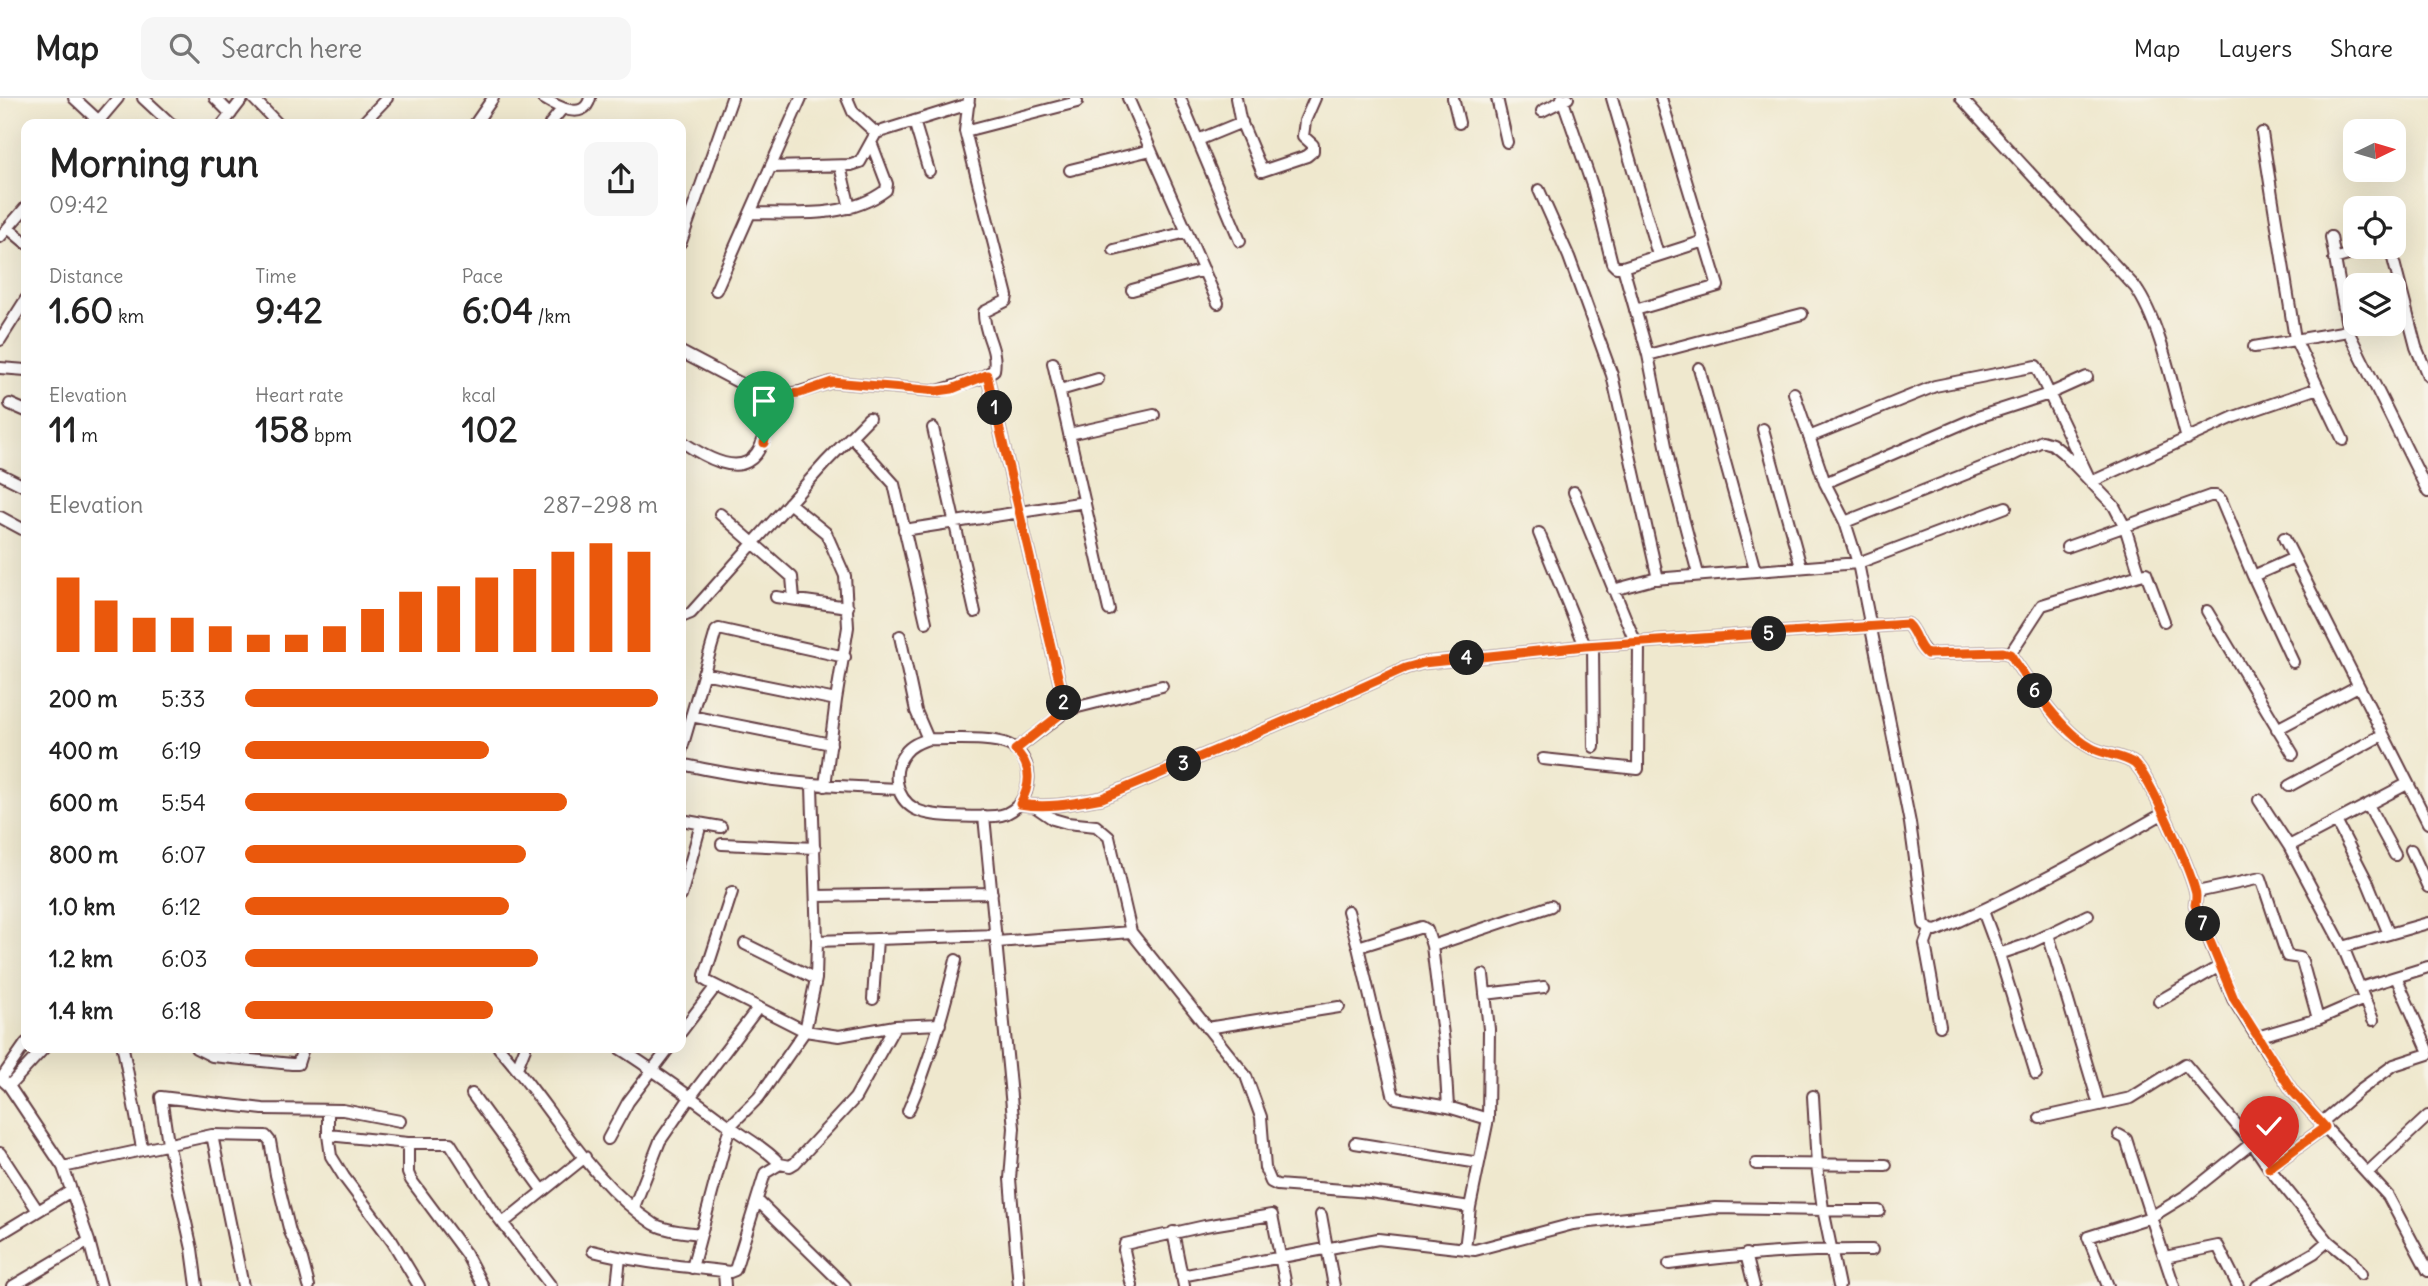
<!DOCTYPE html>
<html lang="en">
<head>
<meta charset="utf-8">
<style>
  :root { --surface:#fff; --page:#f6f6f6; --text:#222; --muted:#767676; --line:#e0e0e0; --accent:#ea580c }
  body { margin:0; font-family:Delius,sans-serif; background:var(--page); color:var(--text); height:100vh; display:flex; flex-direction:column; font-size:26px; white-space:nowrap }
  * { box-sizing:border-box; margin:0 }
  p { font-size:23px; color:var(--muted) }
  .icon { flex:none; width:38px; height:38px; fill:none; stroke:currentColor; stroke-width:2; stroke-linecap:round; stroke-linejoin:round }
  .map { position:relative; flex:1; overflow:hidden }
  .side { position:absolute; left:21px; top:21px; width:665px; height:934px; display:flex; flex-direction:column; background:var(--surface); border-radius:14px; box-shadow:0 7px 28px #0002 }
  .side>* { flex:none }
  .needle { width:46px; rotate:85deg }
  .buttons { position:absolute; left:2343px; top:21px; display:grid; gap:14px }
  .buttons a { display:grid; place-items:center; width:63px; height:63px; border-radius:14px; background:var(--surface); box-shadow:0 7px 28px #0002; font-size:35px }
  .pin { position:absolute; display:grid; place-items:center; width:60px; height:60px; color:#fff; margin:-72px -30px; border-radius:50% 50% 50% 0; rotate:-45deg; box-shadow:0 0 7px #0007 }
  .pin .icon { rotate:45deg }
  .km { position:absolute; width:35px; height:35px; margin:-18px; border-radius:50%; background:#222; color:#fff; font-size:19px; line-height:35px; text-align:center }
  .round { display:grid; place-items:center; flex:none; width:74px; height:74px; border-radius:14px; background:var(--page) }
  .head { display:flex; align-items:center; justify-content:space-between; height:119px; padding:0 28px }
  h1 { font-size:38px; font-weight:800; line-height:52px }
  .metrics { display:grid; grid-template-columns:repeat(3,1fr); gap:10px; height:119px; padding:7px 28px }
  .metrics div { display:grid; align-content:center }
  .metrics b { font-size:35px; font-weight:800 }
  .metrics small { font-size:19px; font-weight:400 }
  .metrics p { font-size:19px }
  .chart { height:196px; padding:14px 28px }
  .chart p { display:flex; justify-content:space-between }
  .chart svg { width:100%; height:126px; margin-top:7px; stroke:var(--accent); stroke-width:6 }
  ul { padding:0 28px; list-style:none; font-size:23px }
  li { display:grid; grid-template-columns:112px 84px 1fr; align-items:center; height:52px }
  li i { height:18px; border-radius:9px; background:var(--accent) }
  header { display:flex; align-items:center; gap:42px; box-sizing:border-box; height:98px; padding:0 35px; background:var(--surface); border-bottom:2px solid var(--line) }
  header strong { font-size:33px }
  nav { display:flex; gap:38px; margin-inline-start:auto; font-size:24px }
  .search { width:490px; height:63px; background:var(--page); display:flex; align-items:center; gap:18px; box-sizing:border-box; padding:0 24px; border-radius:14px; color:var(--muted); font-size:26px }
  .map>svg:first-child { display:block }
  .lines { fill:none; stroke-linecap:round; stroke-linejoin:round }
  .street-casing { stroke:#633d43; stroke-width:14 }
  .street { stroke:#fff; stroke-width:10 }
  .route-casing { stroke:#fff; stroke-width:14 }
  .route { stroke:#ea580c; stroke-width:9 }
</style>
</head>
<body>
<header>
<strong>Map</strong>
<div class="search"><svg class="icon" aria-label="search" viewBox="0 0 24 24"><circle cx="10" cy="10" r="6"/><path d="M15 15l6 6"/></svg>Search here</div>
<nav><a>Map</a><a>Layers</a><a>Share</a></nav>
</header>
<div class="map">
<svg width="2428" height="1188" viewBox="0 0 2428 1188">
  <rect width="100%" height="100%" fill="#f7f3e8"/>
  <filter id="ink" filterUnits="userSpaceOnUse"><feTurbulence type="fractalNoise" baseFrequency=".0143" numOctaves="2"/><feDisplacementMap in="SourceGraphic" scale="14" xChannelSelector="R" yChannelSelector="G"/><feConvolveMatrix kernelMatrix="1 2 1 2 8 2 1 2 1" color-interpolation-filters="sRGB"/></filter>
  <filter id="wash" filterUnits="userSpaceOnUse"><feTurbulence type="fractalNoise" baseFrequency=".00686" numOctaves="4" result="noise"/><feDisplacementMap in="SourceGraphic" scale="28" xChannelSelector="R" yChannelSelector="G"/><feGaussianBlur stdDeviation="1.57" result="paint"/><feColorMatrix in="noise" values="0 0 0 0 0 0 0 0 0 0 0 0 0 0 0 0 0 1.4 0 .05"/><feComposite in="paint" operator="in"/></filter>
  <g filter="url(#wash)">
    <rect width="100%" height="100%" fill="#efe8ce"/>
  </g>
  <g filter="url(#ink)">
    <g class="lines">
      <defs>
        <path id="street" d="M 74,0 L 102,26
          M 143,0 L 171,26
          M 215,0 L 231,16
          M 253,0 L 278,26
          M 543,0 C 556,8 584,24 590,0
          M 847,0 L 853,14 L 876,35
          M 1128,0 L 1218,205
          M 1180,0 L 1240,143
          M 1236,0 L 1240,21 L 1262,73 L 1307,58 L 1313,53 L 1313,47 L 1303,38 L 1305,23 L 1315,0
          M 1453,0 L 1459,25
          M 1497,0 L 1507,44
          M 1562,0 L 1593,90 L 1612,165 L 1616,169 L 1623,169 L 1704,143
          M 1612,0 L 1658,157
          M 1961,0 L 2135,189 C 2161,225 2174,296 2187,341
          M 1542,13 L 1568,0
          M 914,23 L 929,73
          M 96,26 L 118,0
          M 223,26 L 243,0
          M 362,26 L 387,0
          M 475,26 L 493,0
          M 550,26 L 562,11
          M 965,33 L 1077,4 L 1075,0
          M 2262,35 L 2295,241 L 2343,342
          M 1198,42 L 1242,24
          M 840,68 L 850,110
          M 771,69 L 851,67 L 860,64 L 876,35 L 969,6
          M 1070,72 L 1151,52
          M 1539,92 L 1569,159 L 1612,277 L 1658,481
          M 751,115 C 795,115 848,121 886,92 L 887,86 L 871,44
          M 8,130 L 26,145
          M 0,139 L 26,109
          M 2331,139 L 2348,233 L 2428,394
          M 681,144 L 732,0
          M 2390,149 L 2416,249 L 2428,278
          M 1114,152 L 1187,134
          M 2334,161 L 2376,149
          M 1623,169 L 1648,257 L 1672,378 L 1698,476
          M 716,192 L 801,0
          M 1132,192 L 1204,172
          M 1635,212 L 1718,188 L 1661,0
          M 0,242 L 26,201
          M 2254,249 L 2348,233
          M 681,254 L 759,295 L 776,298 L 800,294 L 832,284 L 938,293 L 981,280 L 994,272 C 998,249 983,236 984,214 L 1006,203 L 1007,198 L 965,33 L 969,0
          M 1648,257 L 1802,216
          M 1053,265 L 1109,512
          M 0,270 L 26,272
          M 1699,270 L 1755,472
          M 987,277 L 1066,612 L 1061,617 L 1015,652
          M 1060,292 L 1098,281
          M 1794,295 L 1825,385 L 1845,424 L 1858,465 L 1910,725 L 1924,826 L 1930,832
          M 10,306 L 26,313
          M 933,330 L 975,514
          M 1763,331 L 1801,469
          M 1069,336 L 1154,317
          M 851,338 L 894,386 L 926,524
          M 1809,339 L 1935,288 L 2036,268 L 2091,384 L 2234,319 L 2318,290
          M 681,343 C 744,386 765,370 772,298
          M 0,376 L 26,389
          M 1825,385 L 1978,319 L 2049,296 L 2087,279
          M 1574,394 L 1636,546
          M 789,405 L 826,435 L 845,478 L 848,529 L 836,602 L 825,688
          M 720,416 L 792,479 L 794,501
          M 0,419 L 26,433
          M 1845,424 L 2011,358 L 2042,343 L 2052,346 L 2063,355 L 2114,408 L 2125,429 L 2140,477
          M 904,432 L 1085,404
          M 1539,435 L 1585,548
          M 2284,440 L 2428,725
          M 2067,449 L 2210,398 L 2216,398 L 2221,402 L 2253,478 L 2293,564
          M 2253,478 L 2294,460
          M 1613,492 L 1654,481 L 1858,465 L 2006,409
          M 776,499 L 848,509
          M 2207,513 L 2293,656
          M 681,519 L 691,515 L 825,365 L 869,320
          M 900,538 L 916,613 L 928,641
          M 1593,548 L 1594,649
          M 2010,556 L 2042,507 L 2146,475 L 2164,523
          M 703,575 L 836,602
          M 1066,612 L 1162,588
          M 691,618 L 831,646
          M 2277,631 L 2358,588
          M 928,641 C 950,642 990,638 1009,647 C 1041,663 1031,716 995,718 C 977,719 930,720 915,711 C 895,700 891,672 905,655 C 911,647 920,644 928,641 Z
          M 681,653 L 716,533 L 719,531 L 845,559
          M 1543,661 L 1638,671 L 1639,545
          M 681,666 C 755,683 823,688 898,691
          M 2289,688 L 2382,637
          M 2259,702 L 2289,748 L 2343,849 L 2373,922
          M 1020,706 C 1048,711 1075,705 1102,700 L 1318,609 L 1405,570 L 1423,565 L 1585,548 L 1907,526 C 1917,535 1916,548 1928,556 L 2003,554 L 2010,556 C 2029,584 2060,632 2090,649 C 2103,657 2123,657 2135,666 C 2150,679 2189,770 2195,792 C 2197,797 2196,802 2195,807 L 2233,901 L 2257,939 L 2293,994 L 2388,1098 L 2428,1173
          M 2368,707 L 2395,757
          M 1034,708 L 1053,721 L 1067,725 L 1096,728 L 1109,739 L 1131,834 L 1246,978 L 1261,1019 L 1265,1070 L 1271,1084 L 1277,1087 L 1370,1094 L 1470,1109
          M 984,718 L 1014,1030 L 1010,1081 L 1019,1188
          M 681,722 L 721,729
          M 2336,723 L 2368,785 L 2389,836
          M 722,746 L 815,750
          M 2289,748 L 2407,686
          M 2411,752 L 2428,789
          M 732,794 L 705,877 L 705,882 L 710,885 L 805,933 L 839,938 L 895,928 L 940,926
          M 2197,794 L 2261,780 L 2287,858 L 2300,860 L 2302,863 L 2318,921
          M 681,798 L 701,726
          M 816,798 L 992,795
          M 1348,813 L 1358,849
          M 1983,813 L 1999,856 L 2036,976
          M 1930,832 L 1936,833 C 2015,799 2089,758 2164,715
          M 1930,832 L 1925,846 L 1940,928
          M 2048,836 L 2099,1007
          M 817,843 L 996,837
          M 997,844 L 1131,834
          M 745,846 L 816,881
          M 1432,848 L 1551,808
          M 2343,849 L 2428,825
          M 1999,856 L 2026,847 L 2088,817
          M 2396,879 L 2428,952
          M 2360,890 L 2428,869
          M 1485,896 L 1544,889
          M 873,901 L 877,841
          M 2159,903 L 2220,868
          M 1207,930 L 1339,909
          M 681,934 L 716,888
          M 2257,939 L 2318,921 L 2364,901
          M 123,950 L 142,1050
          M 196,950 L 212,958 L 292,966 L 298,966 L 303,950
          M 499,950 C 551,1007 588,1083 654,1126 C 666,1133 686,1134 701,1136
          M 619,950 C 657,974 692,1000 727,1026 C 745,1040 765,1049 780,1066
          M 517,970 L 525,950
          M 0,980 L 9,988 L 63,1069 L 89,1143 L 101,1188
          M 1,981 L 26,945
          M 9,988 L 44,950
          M 472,996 L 543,1093
          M 1813,998 L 1817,1068 L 1823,1111 L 1839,1188
          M 1448,1009 L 1444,945 L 1432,848 L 1427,832 L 1422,829 L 1358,849 L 1393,996 L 1396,1000 L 1448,1009 L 1488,1021
          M 328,1013 L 328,1037 L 331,1058 L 344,1079 L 392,1143 L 419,1188
          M 908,1013 C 930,964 943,914 956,862
          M 2040,1020 L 2131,1000 L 2185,966 L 2252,1045 L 2269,1070
          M 2321,1025 L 2361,991 L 2394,967 L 2428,956
          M 2325,1029 L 2269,1070 L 2328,1143 L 2351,1162 L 2361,1176
          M 212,1037 L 243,1188
          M 328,1037 L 408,1045 L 450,1045 L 494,1114 L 551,1188
          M 608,1041 L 628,1004 L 669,950
          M 408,1045 L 408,1075 L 411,1082 L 466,1156 L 483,1188
          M 1355,1045 L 1479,1065
          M 0,1055 L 38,1113
          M 1756,1066 L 1886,1067
          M 63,1069 L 212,1037 L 266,1038 L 270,1043 L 276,1077 L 290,1134 L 302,1161 L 309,1188
          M 2367,1075 L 2428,1018
          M 757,1102 L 845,1188
          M 634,1109 L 660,1043 L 691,998 L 758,910
          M 1321,1117 L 1334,1188
          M 503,1125 L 585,1059
          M 1173,1134 L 1184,1188
          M 0,1136 L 71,1093
          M 1465,1151 L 1470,1109 L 1488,1021 L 1489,931 L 1483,877
          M 593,1153 C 638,1165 684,1168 730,1174 L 735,1172 L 765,1075 L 780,1066 L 790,1068 L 795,1065 L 855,1000 L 895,928
          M 1746,1156 L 1754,1188
          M 2165,1159 L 2218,1148 L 2238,1188
          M 1669,1166 C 1737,1157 1803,1151 1872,1152
          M 692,1170 L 730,1028 L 759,999 L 805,933 L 816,881 L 817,843 L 812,688
          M 724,1174 L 725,1188
          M 1181,1178 L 1378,1141 L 1475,1152 L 1573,1126 L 1715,1110 L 1879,1113
          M 13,1188 L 89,1143
          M 197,1188 L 192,1151 L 168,1045 L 161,999 L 263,1011 L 343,1012 L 400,1023
          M 617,1188 L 620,1160
          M 1132,1188 L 1124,1152 L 1125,1146 L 1205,1128 L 1272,1117 L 1286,1188
          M 2108,1188 L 2088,1139 L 2151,1119 L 2126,1041 L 2119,1037
          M 2174,1188 L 2151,1119 L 2187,1097 L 2252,1045
          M 2257,1188 L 2314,1155 L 2328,1143"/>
      </defs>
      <use href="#street" class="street-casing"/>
      <use href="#street" class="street"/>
    </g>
  </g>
  <g class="lines" filter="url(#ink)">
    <defs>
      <path id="route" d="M 764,345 L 767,335 L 772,298 L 800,295 L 832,284 L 938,293 L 952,291 L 987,277 L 1066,612 L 1015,652 C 1032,667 1031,687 1020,706 C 1048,711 1075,705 1102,700 L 1318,609 L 1405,570 L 1423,565 L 1585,548 L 1907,526 C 1917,535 1916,548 1927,556 L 2003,554 L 2010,556 C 2029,584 2060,632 2090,649 C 2103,657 2123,657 2135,666 C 2150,679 2189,770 2195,792 C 2197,797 2196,802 2195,807 L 2234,901 L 2293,994 L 2325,1029 L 2269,1070"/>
    </defs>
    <use href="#route" class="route-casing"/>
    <use href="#route" class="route"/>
  </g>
</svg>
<div class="buttons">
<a><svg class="needle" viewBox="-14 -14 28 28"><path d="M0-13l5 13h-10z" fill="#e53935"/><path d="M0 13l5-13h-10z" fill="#767676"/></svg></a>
<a><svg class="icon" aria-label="locate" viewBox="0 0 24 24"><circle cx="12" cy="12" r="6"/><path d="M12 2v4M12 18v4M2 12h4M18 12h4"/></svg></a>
<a><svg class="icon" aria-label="layers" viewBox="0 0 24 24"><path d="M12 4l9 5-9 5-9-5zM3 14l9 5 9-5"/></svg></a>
</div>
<div class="pin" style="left:764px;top:345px;background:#1e9e55"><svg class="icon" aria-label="arrive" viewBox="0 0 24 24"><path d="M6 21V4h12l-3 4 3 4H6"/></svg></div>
<div class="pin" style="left:2269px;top:1070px;background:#d93025"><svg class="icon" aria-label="check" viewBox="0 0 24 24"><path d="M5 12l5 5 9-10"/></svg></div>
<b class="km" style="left:995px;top:310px">1</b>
<b class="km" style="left:1064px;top:605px">2</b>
<b class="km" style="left:1184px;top:666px">3</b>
<b class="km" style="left:1467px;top:560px">4</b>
<b class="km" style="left:1769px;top:536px">5</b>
<b class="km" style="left:2035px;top:593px">6</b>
<b class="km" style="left:2203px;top:826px">7</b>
<section class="side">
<div class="head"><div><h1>Morning run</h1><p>09:42</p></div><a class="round"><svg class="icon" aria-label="share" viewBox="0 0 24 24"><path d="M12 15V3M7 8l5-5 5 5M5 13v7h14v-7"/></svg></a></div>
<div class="metrics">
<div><p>Distance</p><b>1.60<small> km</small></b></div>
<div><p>Time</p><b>9:42</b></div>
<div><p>Pace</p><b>6:04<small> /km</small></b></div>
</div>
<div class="metrics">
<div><p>Elevation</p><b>11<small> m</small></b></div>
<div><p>Heart rate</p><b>158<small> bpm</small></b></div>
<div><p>kcal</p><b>102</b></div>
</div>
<div class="chart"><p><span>Elevation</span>287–298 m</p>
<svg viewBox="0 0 160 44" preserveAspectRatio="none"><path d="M5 44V18M15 44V26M25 44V32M35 44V32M45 44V35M55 44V38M65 44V38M75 44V35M85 44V29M95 44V23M105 44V21M115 44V18M125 44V15M135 44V9M145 44V6M155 44V9"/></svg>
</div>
<ul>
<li><b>200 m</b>5:33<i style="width:100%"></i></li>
<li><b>400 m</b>6:19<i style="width:59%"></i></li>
<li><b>600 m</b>5:54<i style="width:78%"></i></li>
<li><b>800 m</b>6:07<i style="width:68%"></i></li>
<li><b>1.0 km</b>6:12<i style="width:64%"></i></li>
<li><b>1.2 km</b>6:03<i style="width:71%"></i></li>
<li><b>1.4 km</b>6:18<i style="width:60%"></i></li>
</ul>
</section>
</div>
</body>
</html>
